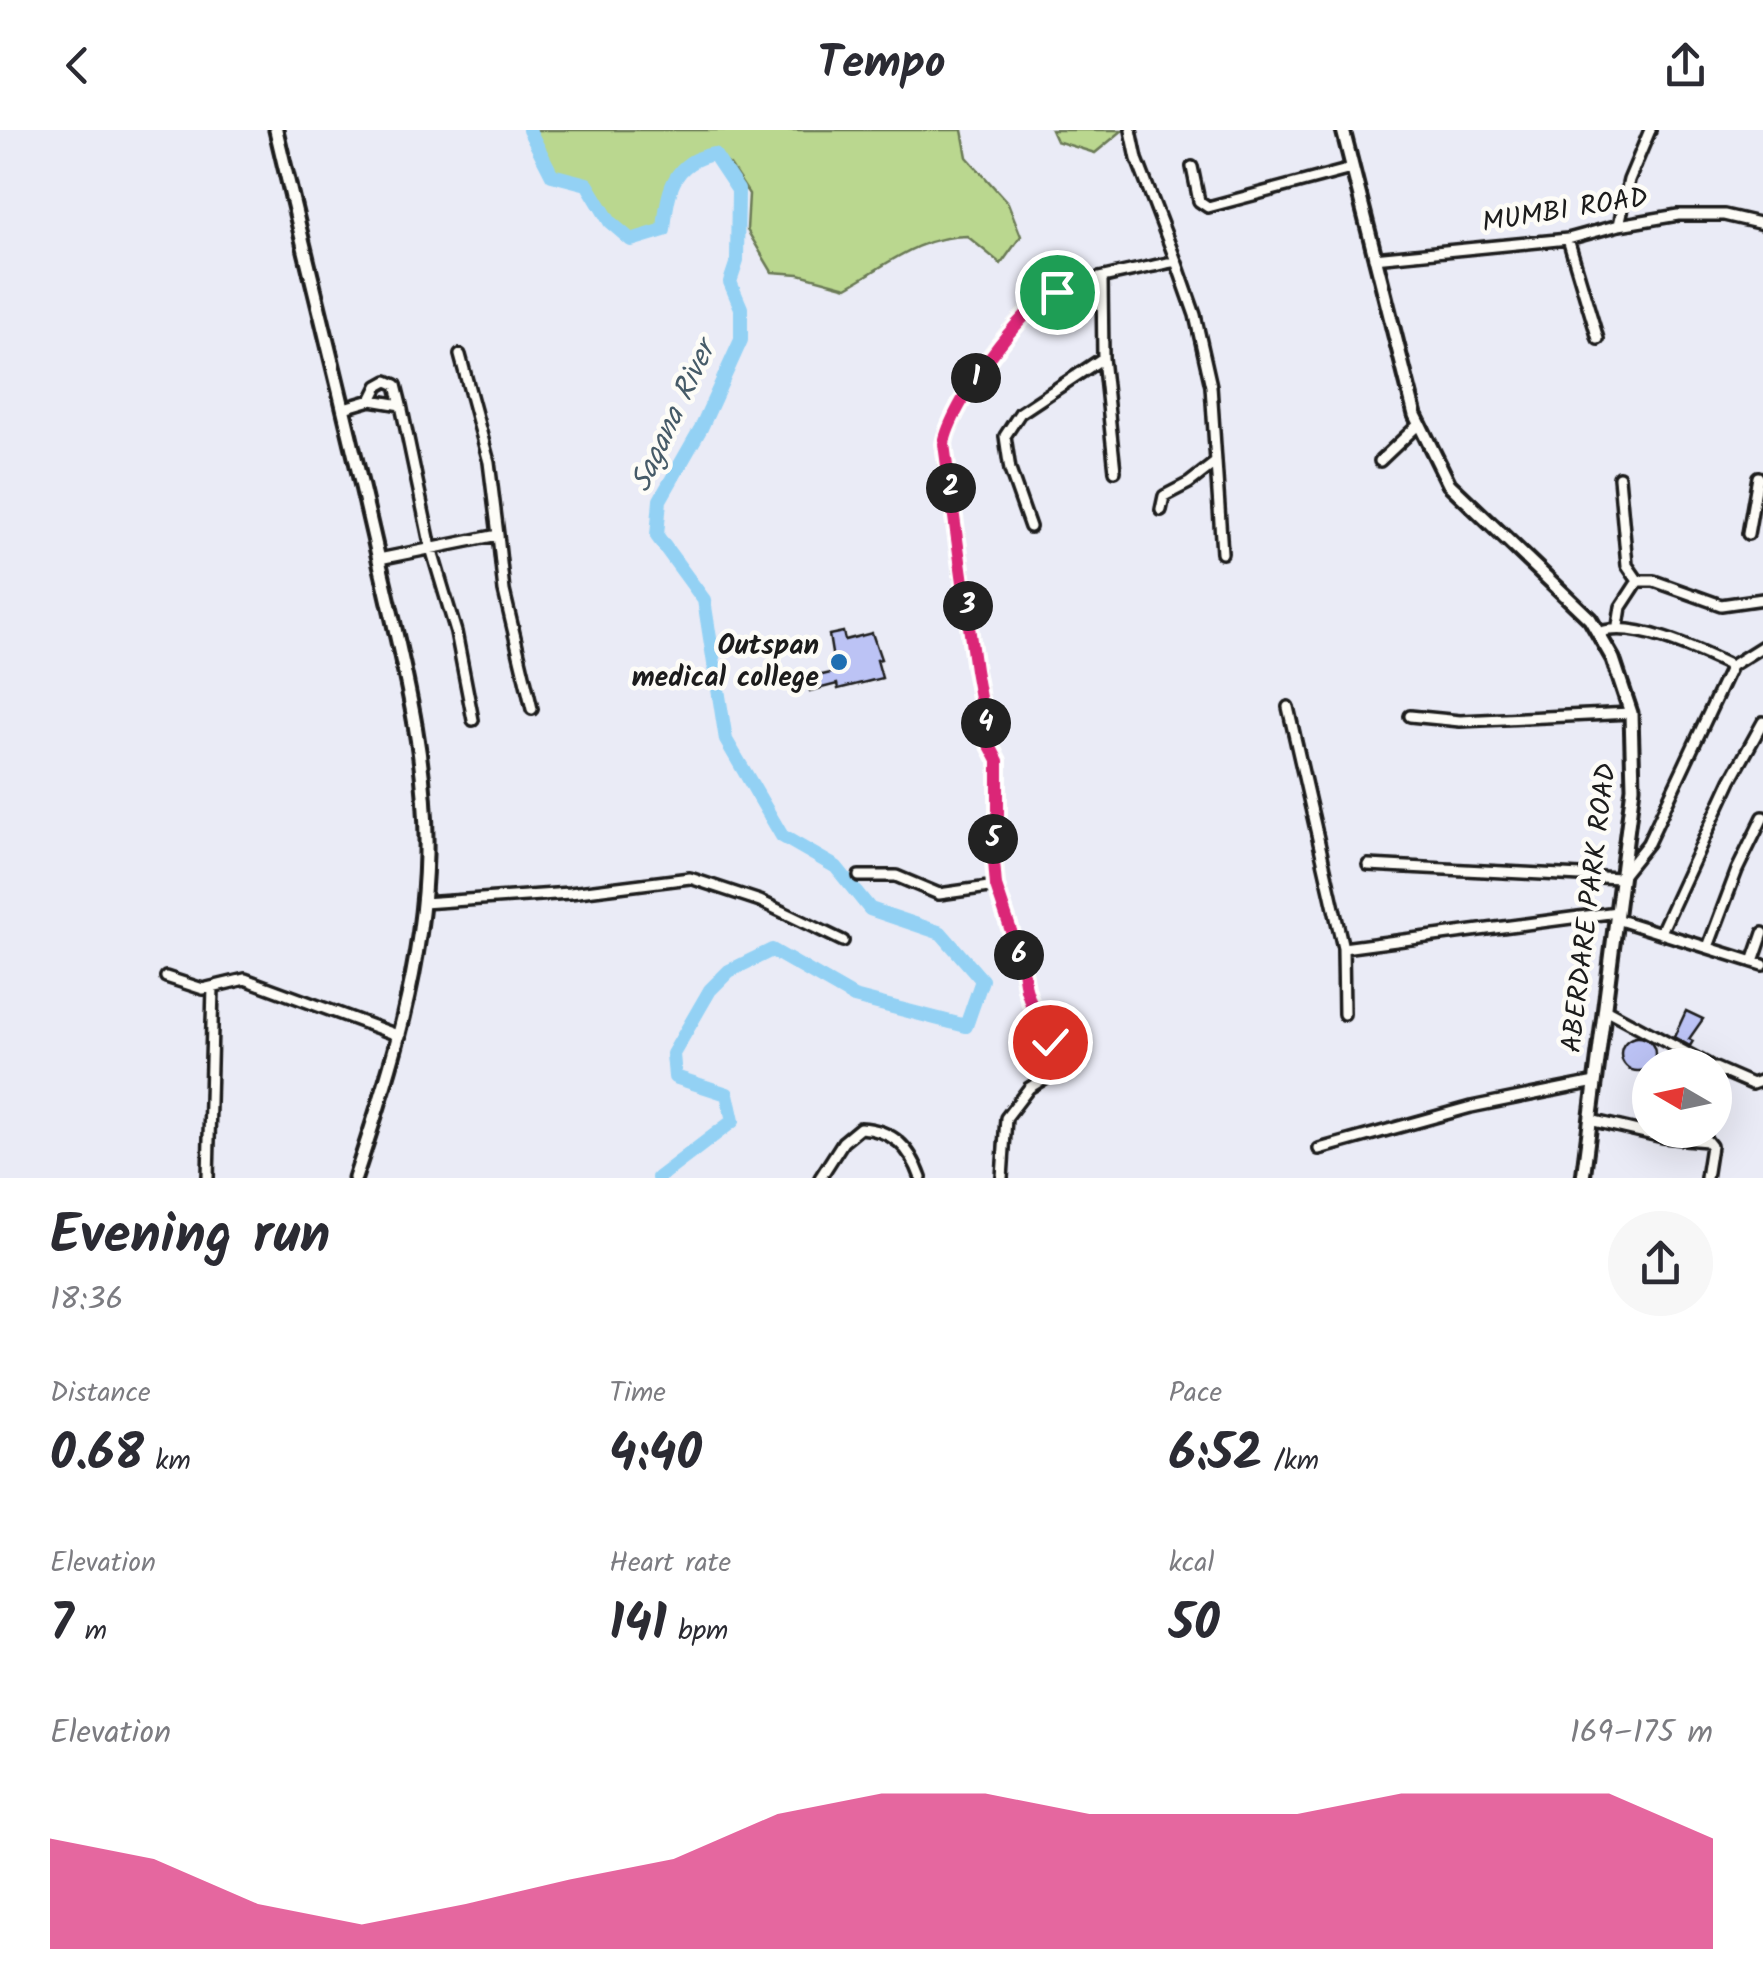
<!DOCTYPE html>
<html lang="en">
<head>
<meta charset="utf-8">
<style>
  :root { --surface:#fff; --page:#f7f7f7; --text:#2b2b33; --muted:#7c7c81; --accent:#db2777 }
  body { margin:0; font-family:Kalam,sans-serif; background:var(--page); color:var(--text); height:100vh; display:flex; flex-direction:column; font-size:38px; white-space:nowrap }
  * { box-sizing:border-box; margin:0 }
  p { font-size:32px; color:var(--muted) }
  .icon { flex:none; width:55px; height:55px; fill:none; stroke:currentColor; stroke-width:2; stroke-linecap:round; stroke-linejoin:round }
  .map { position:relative; height:1048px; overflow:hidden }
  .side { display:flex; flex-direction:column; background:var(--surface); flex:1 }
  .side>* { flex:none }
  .needle { width:65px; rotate:279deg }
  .fabs { position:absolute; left:1632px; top:918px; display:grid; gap:20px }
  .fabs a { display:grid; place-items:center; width:100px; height:100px; border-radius:50%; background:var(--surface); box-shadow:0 10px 40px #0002; font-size:50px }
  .pin { position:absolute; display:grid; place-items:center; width:85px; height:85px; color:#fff; margin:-42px; border:5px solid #fff; border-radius:50%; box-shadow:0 2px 10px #0007 }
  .km { position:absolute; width:50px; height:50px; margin:-25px; border-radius:50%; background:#222; color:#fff; font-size:28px; line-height:50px; text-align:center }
  .round { display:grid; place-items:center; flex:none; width:105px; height:105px; border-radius:52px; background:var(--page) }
  .summary { display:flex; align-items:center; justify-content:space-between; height:170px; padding:0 50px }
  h1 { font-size:55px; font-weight:700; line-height:75px }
  .metrics { display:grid; grid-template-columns:repeat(3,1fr); gap:15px; height:170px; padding:10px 50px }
  .metrics div { display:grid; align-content:center }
  .metrics b { font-size:50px; font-weight:700 }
  .metrics small { font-size:28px; font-weight:400 }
  .metrics p { font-size:28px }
  .chart { height:280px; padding:20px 50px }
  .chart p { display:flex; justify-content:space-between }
  .chart svg { width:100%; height:180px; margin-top:10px; fill:var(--accent); opacity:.7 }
  header { display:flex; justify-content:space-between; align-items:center; height:130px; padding:0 50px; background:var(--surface); font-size:45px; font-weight:700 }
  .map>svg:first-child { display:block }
  .green { fill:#bad78f; stroke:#6b7a56; stroke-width:2.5 }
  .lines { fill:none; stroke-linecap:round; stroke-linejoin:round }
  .river { stroke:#93d1f4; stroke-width:14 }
  .building { fill:#bcc3f5; stroke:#1c1c1c; stroke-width:2.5 }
  .minor-casing { stroke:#1c1c1c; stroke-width:16 }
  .tertiary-casing { stroke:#1c1c1c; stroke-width:19 }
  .minor { stroke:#fdfcf7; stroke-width:9 }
  .tertiary { stroke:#fdfcf7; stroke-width:11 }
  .route-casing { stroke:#fff; stroke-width:20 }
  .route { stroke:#db2777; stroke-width:12 }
  .poi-dot { fill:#1f6fb2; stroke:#fdfcf7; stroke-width:4 }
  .labels { text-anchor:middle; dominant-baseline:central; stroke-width:9; stroke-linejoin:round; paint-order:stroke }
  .street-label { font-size:28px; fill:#1c1c1c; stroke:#fdfcf7 }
  .poi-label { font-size:28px; font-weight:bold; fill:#1c1c1c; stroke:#fdfcf7; text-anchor:end }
  .water-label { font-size:30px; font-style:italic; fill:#465b68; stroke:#fdfcf7 }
</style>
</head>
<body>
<header><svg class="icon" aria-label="back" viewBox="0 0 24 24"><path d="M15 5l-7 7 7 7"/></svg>Tempo<svg class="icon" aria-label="share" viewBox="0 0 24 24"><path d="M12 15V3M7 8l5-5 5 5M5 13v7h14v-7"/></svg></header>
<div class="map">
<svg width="1763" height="1048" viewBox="0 0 1763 1048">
  <rect width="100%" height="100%" fill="#eaebf6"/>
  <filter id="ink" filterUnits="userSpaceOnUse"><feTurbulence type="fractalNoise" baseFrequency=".01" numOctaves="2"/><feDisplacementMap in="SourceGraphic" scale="20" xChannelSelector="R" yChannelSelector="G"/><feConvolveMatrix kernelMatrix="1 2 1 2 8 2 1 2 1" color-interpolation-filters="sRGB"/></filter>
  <g filter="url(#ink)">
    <path class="green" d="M 529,0 L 962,0 L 967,27 L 1008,73 L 1021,106 L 1001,134 L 967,106 C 919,106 887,135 847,157 L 799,144 L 772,142 L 747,100 L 749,64 L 730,35 L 715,24 C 672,31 667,63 664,100 L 631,110 L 610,92 L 587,54 L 552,45 Z
      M 1051,0 L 1123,0 L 1095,23 L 1056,11 Z"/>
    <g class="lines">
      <path class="river" d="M 529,0 L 552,45 L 587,54 L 610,92 L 631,110 L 664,100 C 667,63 672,31 714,24 L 738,60 L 737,131 L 730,152 L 741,178 L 741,210 L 701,298 L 660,370 L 657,406 L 704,470 L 726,610 L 782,706 L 836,737 L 870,779 L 941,803 L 982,850 L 966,896 L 854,867 L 772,820 L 729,841 L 710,860 L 673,924 L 675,947 L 727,964 L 733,991 L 658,1048"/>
    </g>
    <path class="building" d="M 843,502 L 845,510 L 872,503 L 881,529 L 877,530 L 882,548 L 838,559 L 837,554 L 810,561 L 809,556 L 803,557 L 801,550 L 835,542 L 829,505 Z
      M 1686,881 L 1703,889 L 1689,909 L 1693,911 L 1690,916 L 1674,907 Z
      M1621 924a17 17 0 1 1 34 0a17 17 0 1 1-34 0Z"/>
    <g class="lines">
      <defs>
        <path id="minor" d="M 1192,37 L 1199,71 L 1208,77 L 1351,39
          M 1619,95 L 1629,50 L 1650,0
          M 1568,109 L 1598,209
          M 1374,128 L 1568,109 L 1619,95 L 1678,85 L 1724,85 L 1763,94
          M 1176,131 L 1195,185 L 1211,256 L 1222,423
          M 1102,150 L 1103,228 L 1115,341
          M 371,270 L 378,256 L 387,251 L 396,255 L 401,275
          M 344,278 L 371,270 L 401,275 L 431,418 L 456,502 L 473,590
          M 1380,331 L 1419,294
          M 1619,347 L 1627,435 L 1638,451
          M 1161,380 L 1164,366 L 1189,353 L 1216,332
          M 1030,397 L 1010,340 L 1005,306 L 1020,283 L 1103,228
          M 1748,404 L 1758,347
          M 498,405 L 504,461 L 532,579
          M 379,429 L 498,405 L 489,332 L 460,225
          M 1618,496 L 1621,477 L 1638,451 L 1654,451 L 1721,475 L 1763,469
          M 1600,502 C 1637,491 1697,520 1731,536 L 1763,516
          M 1288,577 L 1343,818 L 1344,884
          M 1410,586 L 1460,591 L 1631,583
          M 1368,735 L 1620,748 L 1648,713 L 1731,536
          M 859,746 L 896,746 L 939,764 L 996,756
          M 423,773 L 570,763 L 690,748 L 760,771 L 843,811
          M 1616,789 L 1763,835
          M 1661,802 L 1731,650 L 1763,592
          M 1708,817 L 1737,740 L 1763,687
          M 1343,818 L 1617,782
          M 1753,832 L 1763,803
          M 166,847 L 203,859 L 245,849 L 400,906
          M 1605,879 L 1709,935
          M 1715,938 L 1752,954 L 1763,950
          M 1590,990 L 1663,1007 L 1707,1011 L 1711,1016 L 1706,1048
          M 1319,1019 L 1471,977 L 1595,952
          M 208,1048 L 213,857
          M 820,1048 L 843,1012 L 860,998 C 893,1000 910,1017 921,1048
          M 1002,1048 L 1006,988 L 1029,958 L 1058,940 L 1057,928 L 1040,901 L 1026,859 L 1022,834 L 996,756 L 993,707 L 998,684 L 998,631 L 988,612 L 975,540 L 944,315 C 950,277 1015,184 1049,164 C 1069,152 1148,138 1176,131 L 1137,29 L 1131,0"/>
        <path id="tertiary" d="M 276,0 C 310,145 347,289 380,434 C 402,530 428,625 426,724 C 424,836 390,943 355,1048
          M 1343,0 L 1415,285 L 1449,354 L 1590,489 L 1613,529 L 1631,583 L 1633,657 L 1583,1048"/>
      </defs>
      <use href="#minor" class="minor-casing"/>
      <use href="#tertiary" class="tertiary-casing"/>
      <use href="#minor" class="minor"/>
      <use href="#tertiary" class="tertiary"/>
    </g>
  </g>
  <g class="lines" filter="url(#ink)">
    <defs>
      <path id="route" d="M 1050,912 L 1040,901 L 1026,859 L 1022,834 L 996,756 L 992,707 L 998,684 L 998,631 L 988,612 L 975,540 L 944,314 C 949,278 1022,173 1057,162"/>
    </defs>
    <use href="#route" class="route-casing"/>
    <use href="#route" class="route"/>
  </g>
  <circle class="poi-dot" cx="839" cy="532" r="10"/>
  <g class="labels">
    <g class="street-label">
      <text transform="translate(1565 81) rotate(-9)">MUMBI ROAD</text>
      <text transform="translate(1590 778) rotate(-83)">ABERDARE PARK ROAD</text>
    </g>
    <g class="poi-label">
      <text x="819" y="516">Outspan<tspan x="819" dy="32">medical college</tspan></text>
    </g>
    <g class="water-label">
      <text transform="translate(674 287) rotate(-65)">Sagana River</text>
    </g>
  </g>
</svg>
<div class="fabs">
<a><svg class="needle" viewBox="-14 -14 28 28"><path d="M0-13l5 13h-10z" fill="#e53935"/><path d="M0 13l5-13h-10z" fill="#7c7c81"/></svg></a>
</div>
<div class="pin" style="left:1057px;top:162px;background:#1e9e55"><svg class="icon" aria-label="arrive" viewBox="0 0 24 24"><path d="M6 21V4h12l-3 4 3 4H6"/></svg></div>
<div class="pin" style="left:1050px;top:912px;background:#d93025"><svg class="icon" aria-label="check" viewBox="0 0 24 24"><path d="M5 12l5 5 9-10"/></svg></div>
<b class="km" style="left:976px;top:248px">1</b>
<b class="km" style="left:951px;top:358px">2</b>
<b class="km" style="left:968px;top:476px">3</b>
<b class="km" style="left:986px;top:593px">4</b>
<b class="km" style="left:993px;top:709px">5</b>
<b class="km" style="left:1019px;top:825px">6</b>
</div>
<section class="side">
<div class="summary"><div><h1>Evening run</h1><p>18:36</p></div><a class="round"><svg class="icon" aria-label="share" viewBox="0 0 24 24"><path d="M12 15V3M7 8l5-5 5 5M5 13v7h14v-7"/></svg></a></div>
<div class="metrics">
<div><p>Distance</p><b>0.68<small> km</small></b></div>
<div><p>Time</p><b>4:40</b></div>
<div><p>Pace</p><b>6:52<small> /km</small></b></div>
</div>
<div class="metrics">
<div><p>Elevation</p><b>7<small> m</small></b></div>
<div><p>Heart rate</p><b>141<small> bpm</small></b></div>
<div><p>kcal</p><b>50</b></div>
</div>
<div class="chart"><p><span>Elevation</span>169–175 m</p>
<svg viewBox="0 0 160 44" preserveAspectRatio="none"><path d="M0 44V17L10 22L20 33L30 38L40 33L50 27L60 22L70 11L80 6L90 6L100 11L110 11L120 11L130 6L140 6L150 6L160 17V44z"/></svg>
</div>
</section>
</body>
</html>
